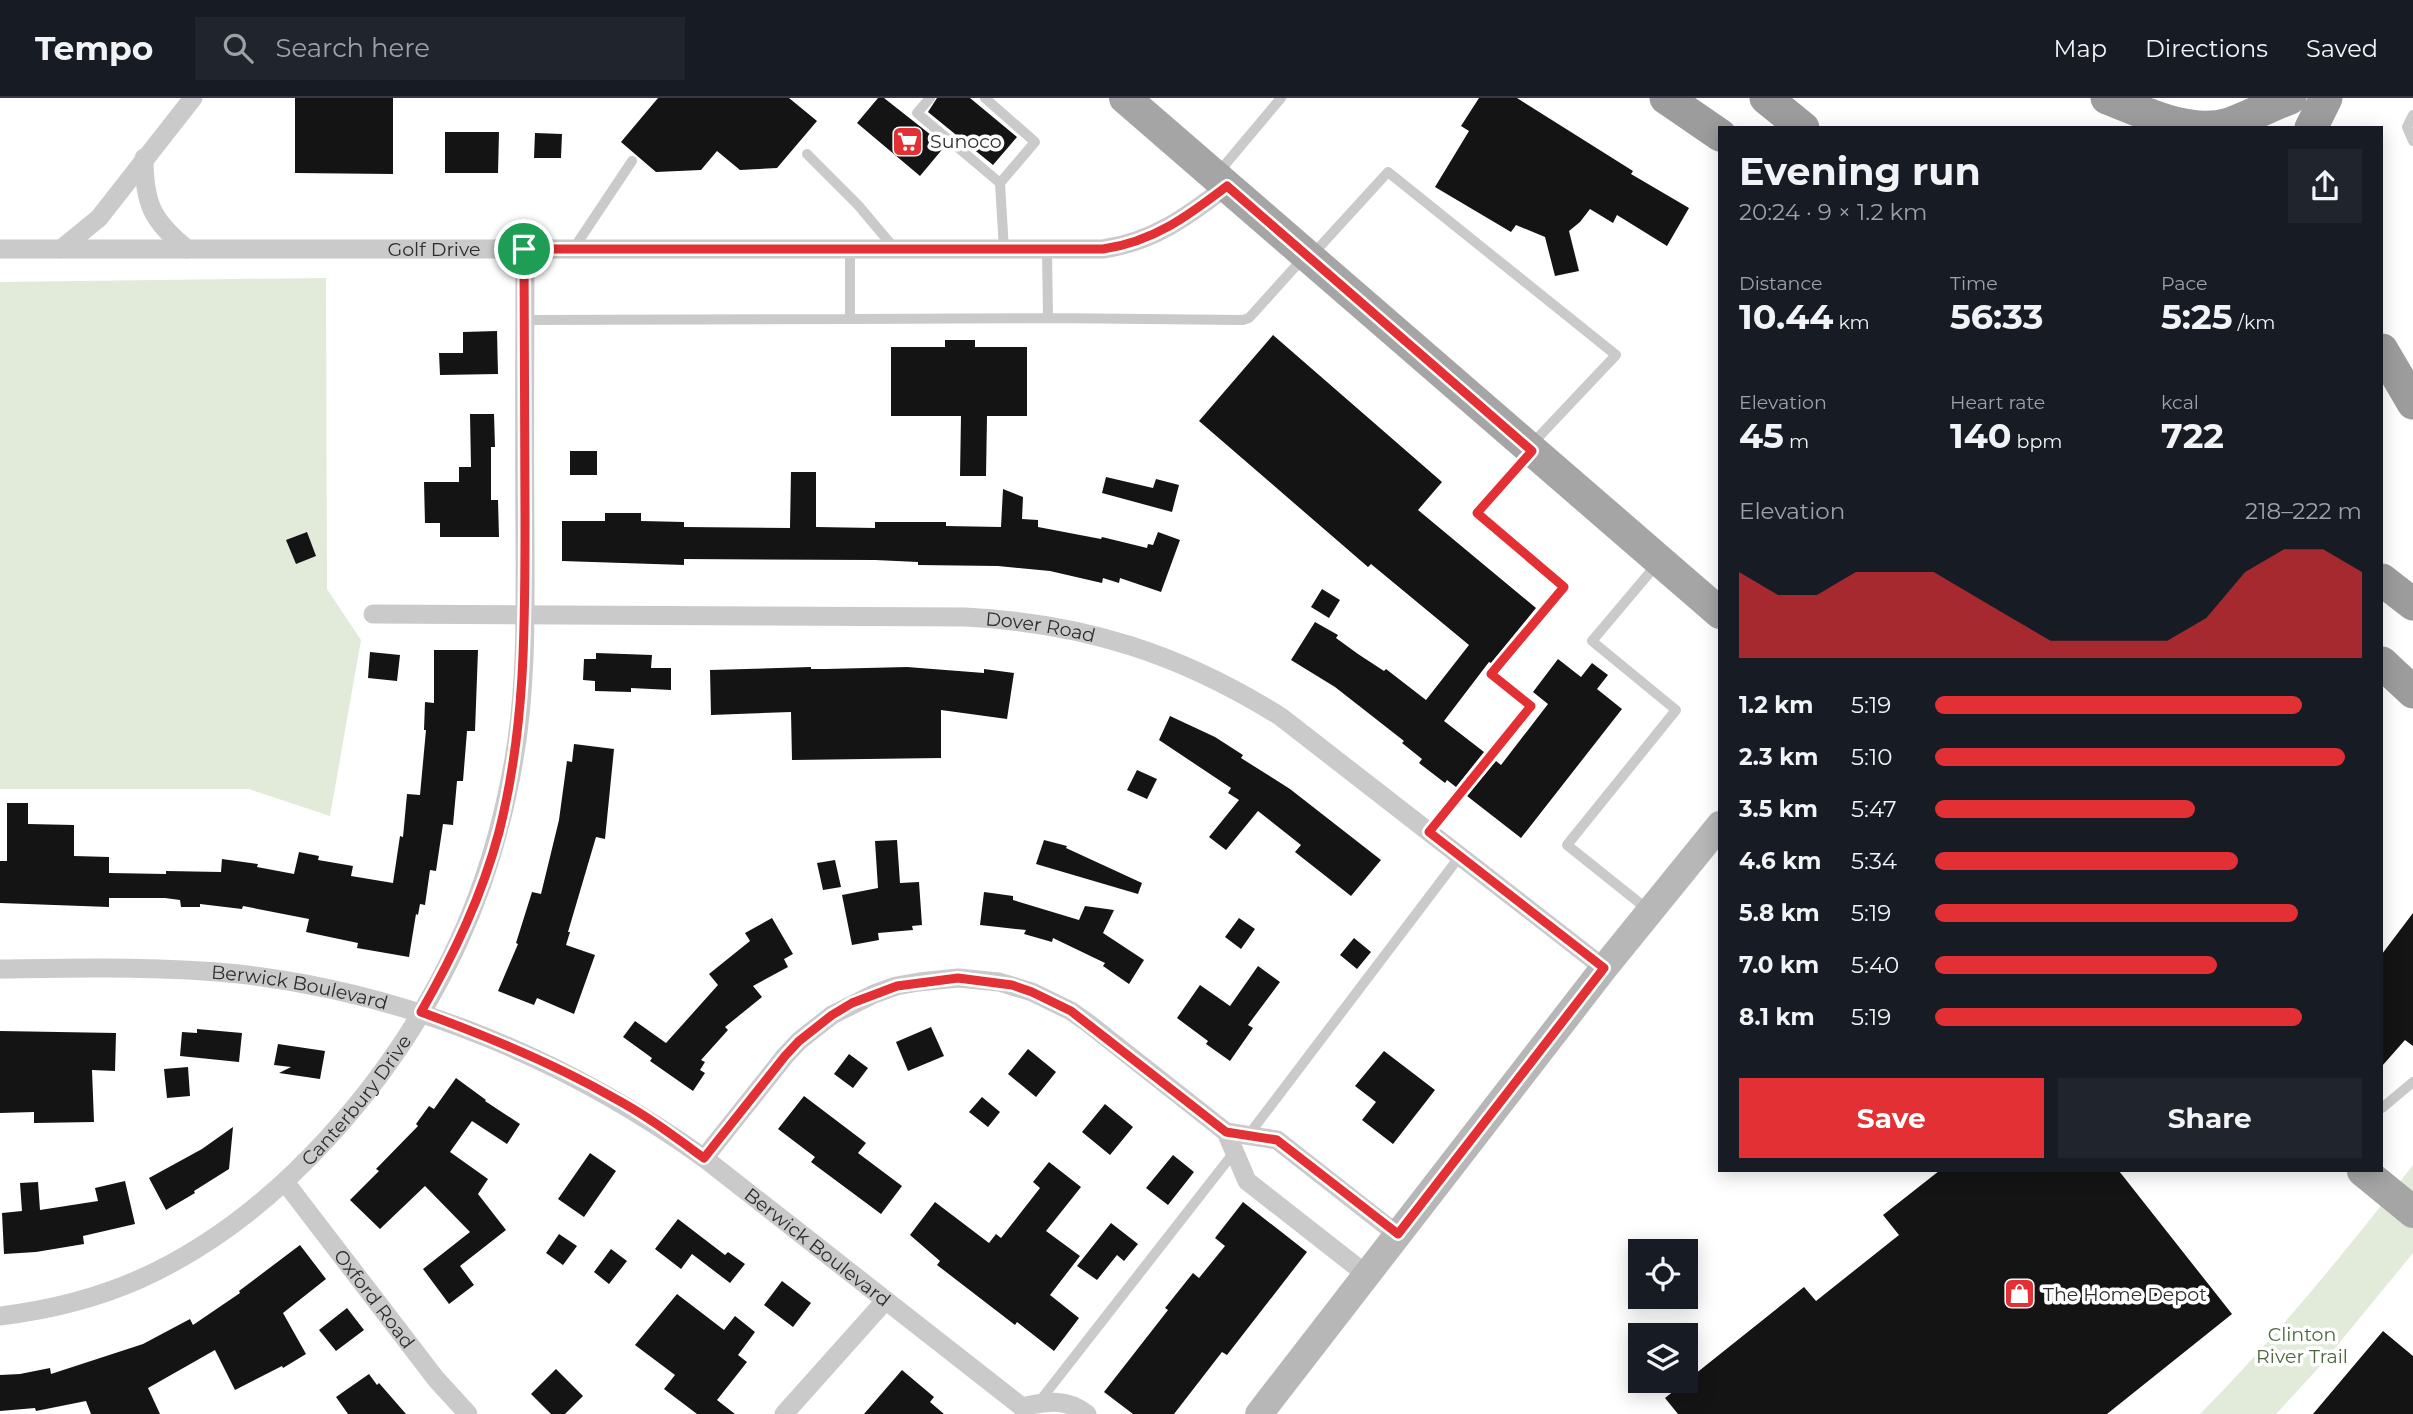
<!DOCTYPE html>
<html lang="en">
<head>
<meta charset="utf-8">
<style>
  :root { --surface:#171b24; --page:#20242c; --text:#f1f3f6; --muted:#9ea1a6; --line:#363941; --accent:#e23034 }
  body { margin:0; font-family:Montserrat,sans-serif; background:var(--page); color:var(--text); height:100vh; display:flex; flex-direction:column; font-size:26px; white-space:nowrap }
  * { box-sizing:border-box; margin:0 }
  p { font-size:23px; color:var(--muted) }
  .icon { flex:none; width:38px; height:38px; fill:none; stroke:currentColor; stroke-width:2; stroke-linecap:round; stroke-linejoin:round }
  .map { position:relative; flex:1; overflow:hidden }
  .side { position:absolute; left:1718px; top:28px; width:665px; height:1046px; display:flex; flex-direction:column; background:var(--surface); border-radius:0px; box-shadow:0 4px 18px #0003 }
  .side>* { flex:none }
  .fabs { position:absolute; left:1628px; top:1141px; display:grid; gap:14px }
  .fabs a { display:grid; place-items:center; width:70px; height:70px; border-radius:0px; background:var(--surface); box-shadow:0 4px 18px #0003; font-size:35px }
  .pin { position:absolute; display:grid; place-items:center; width:60px; height:60px; color:#fff; margin:-30px; border:4px solid #fff; border-radius:50%; box-shadow:0 2px 7px #0007 }
  .round { display:grid; place-items:center; flex:none; width:74px; height:74px; border-radius:0px; background:var(--page) }
  .overview { display:flex; align-items:center; justify-content:space-between; height:119px; padding:0 21px }
  h1 { font-size:38px; font-weight:700; line-height:52px }
  .stats { display:grid; grid-template-columns:repeat(3,1fr); gap:10px; height:119px; padding:7px 21px }
  .stats div { display:grid; align-content:center }
  .stats b { font-size:35px; font-weight:700 }
  .stats small { font-size:19px; font-weight:400 }
  .stats p { font-size:19px }
  .chart { height:196px; padding:14px 21px }
  .chart p { display:flex; justify-content:space-between }
  .chart svg { width:100%; height:126px; margin-top:7px; fill:var(--accent); opacity:.7 }
  .primary-button { display:flex; gap:14px; margin-top:auto; padding:14px 21px }
  .primary-button a { flex:1; height:80px; border-radius:0px; background:var(--accent); color:#fff; font-size:28px; font-weight:700; line-height:80px; text-align:center }
  .primary-button a+a { background:var(--page); color:var(--text) }
  ul { padding:0 21px; list-style:none; font-size:23px }
  li { display:grid; grid-template-columns:112px 84px 1fr; align-items:center; height:52px }
  li i { height:18px; border-radius:9px; background:var(--accent) }
  header { display:flex; align-items:center; gap:42px; box-sizing:border-box; height:98px; padding:0 35px; background:var(--surface); border-bottom:2px solid var(--line) }
  header strong { font-size:33px }
  nav { display:flex; gap:38px; margin-inline-start:auto; font-size:24px }
  .search { width:490px; height:63px; background:var(--page); display:flex; align-items:center; gap:18px; box-sizing:border-box; padding:0 24px; border-radius:0px; color:var(--muted); font-size:26px }
  .map>svg:first-child { display:block }
  .green { fill:#e2eada }
  .building { fill:#141414 }
  .lines { fill:none; stroke-linecap:round; stroke-linejoin:round }
  .service { stroke:#cacaca; stroke-width:10 }
  .minor { stroke:#cacaca; stroke-width:19 }
  .secondary { stroke:#b7b7b7; stroke-width:28 }
  .primary { stroke:#a5a5a5; stroke-width:32 }
  .trunk { stroke:#9c9c9c; stroke-width:33 }
  .route-casing { stroke:#fff; stroke-width:14 }
  .route { stroke:#e23034; stroke-width:9 }
  .labels { text-anchor:middle; dominant-baseline:central; stroke-width:7; stroke-linejoin:round; paint-order:stroke }
  .poi-label { font-size:19px; fill:#2d2d2d; stroke:#fff; text-anchor:start }
  .street-label { font-size:19px; fill:#2d2d2d; stroke:#fff }
  .park-label { font-size:19px; fill:#4d673b; stroke:#fff }
</style>
</head>
<body>
<header>
<strong>Tempo</strong>
<div class="search"><svg class="icon" aria-label="search" viewBox="0 0 24 24"><circle cx="10" cy="10" r="6"/><path d="M15 15l6 6"/></svg>Search here</div>
<nav><a>Map</a><a>Directions</a><a>Saved</a></nav>
</header>
<div class="map">
<svg width="2413" height="1316" viewBox="0 0 2413 1316">
  <rect width="100%" height="100%" fill="#fff"/>
  <path class="green" d="M 326,180 L 327,491 L 361,542 L 330,718 L 249,691 L 0,691 L 0,184 Z
    M 2413,1067 L 2413,1155 L 2322,1266 L 2276,1316 L 2200,1316 C 2277,1238 2346,1153 2413,1067 Z"/>
  <path class="building" d="M 295,0 L 393,0 L 393,76 L 295,75 Z
    M 658,0 L 789,0 L 817,23 L 777,70 L 740,72 L 717,53 L 701,72 L 656,74 L 621,44 Z
    M 878,0 L 884,0 L 945,48 L 920,78 L 857,25 Z
    M 937,0 L 970,0 L 1017,39 L 993,67 L 928,14 Z
    M 1479,0 L 1517,0 L 1633,73 L 1631,76 L 1689,110 L 1667,148 L 1617,117 L 1613,125 L 1590,111 L 1580,124 L 1569,133 L 1579,173 L 1555,178 L 1545,139 L 1516,127 L 1511,134 L 1435,89 L 1469,33 L 1461,28 Z
    M 445,34 L 499,34 L 498,75 L 445,75 Z
    M 535,35 L 562,36 L 561,60 L 534,60 Z
    M 497,233 L 498,276 L 440,277 L 439,255 L 463,255 L 463,234 Z
    M 1273,237 L 1442,384 L 1418,412 L 1536,510 L 1491,565 L 1489,564 L 1444,623 L 1484,654 L 1456,689 L 1447,682 L 1445,685 L 1419,665 L 1422,661 L 1402,645 L 1404,643 L 1335,589 L 1291,562 L 1315,524 L 1338,537 L 1336,540 L 1358,556 L 1384,573 L 1386,571 L 1426,602 L 1469,547 L 1371,466 L 1368,469 L 1199,323 Z
    M 945,242 L 975,242 L 975,249 L 1027,249 L 1027,318 L 987,318 L 986,378 L 960,378 L 961,318 L 891,318 L 891,249 L 945,249 Z
    M 470,316 L 494,316 L 495,349 L 491,349 L 491,402 L 498,402 L 499,439 L 440,439 L 440,425 L 425,425 L 424,384 L 459,384 L 459,369 L 471,369 Z
    M 570,353 L 597,353 L 597,377 L 570,377 Z
    M 791,374 L 816,374 L 816,429 L 875,430 L 875,424 L 946,424 L 946,428 L 1001,429 L 1003,391 L 1023,399 L 1022,421 L 1038,422 L 1038,429 L 1101,441 L 1102,439 L 1147,450 L 1148,446 L 1153,447 L 1158,434 L 1180,442 L 1161,494 L 1120,480 L 1119,485 L 1103,480 L 1102,485 L 1050,473 L 998,468 L 918,467 L 918,464 L 875,462 L 684,461 L 684,467 L 562,463 L 562,423 L 605,423 L 605,415 L 641,415 L 641,423 L 684,424 L 684,429 L 790,430 Z
    M 1106,379 L 1153,390 L 1156,381 L 1179,387 L 1172,414 L 1102,395 Z
    M 307,434 L 316,458 L 296,466 L 286,442 Z
    M 1322,491 L 1340,502 L 1329,520 L 1311,509 Z
    M 434,552 L 478,552 L 475,633 L 467,633 L 463,683 L 457,683 L 453,727 L 443,726 L 436,773 L 430,772 L 425,807 L 420,806 L 418,817 L 416,816 L 409,859 L 357,850 L 358,845 L 306,834 L 309,821 L 243,808 L 242,811 L 200,806 L 200,809 L 181,809 L 180,802 L 165,800 L 109,800 L 109,809 L 0,805 L 0,763 L 7,763 L 7,705 L 28,705 L 28,726 L 74,727 L 74,758 L 109,759 L 109,775 L 166,776 L 166,773 L 221,774 L 222,761 L 258,766 L 257,769 L 294,776 L 299,754 L 319,758 L 318,762 L 353,768 L 351,778 L 393,785 L 400,738 L 403,739 L 407,696 L 420,697 L 426,632 L 424,632 L 425,604 L 434,605 Z
    M 370,554 L 400,557 L 397,583 L 368,580 Z
    M 596,555 L 652,557 L 651,570 L 671,570 L 671,592 L 631,590 L 631,594 L 595,593 L 595,583 L 583,582 L 584,561 L 596,561 Z
    M 1558,561 L 1581,579 L 1592,565 L 1608,577 L 1597,591 L 1622,611 L 1521,740 L 1467,698 L 1496,663 L 1501,667 L 1548,606 L 1533,594 Z
    M 811,569 L 811,571 L 826,571 L 907,569 L 984,575 L 984,571 L 1014,575 L 1007,621 L 941,612 L 941,660 L 792,662 L 791,614 L 711,617 L 710,572 Z
    M 1170,618 L 1215,639 L 1243,657 L 1241,660 L 1290,691 L 1381,762 L 1351,798 L 1295,754 L 1301,747 L 1258,713 L 1226,752 L 1209,739 L 1239,702 L 1228,695 L 1231,690 L 1159,642 Z
    M 574,646 L 614,651 L 605,741 L 596,739 L 568,834 L 570,834 L 566,847 L 595,857 L 574,916 L 537,900 L 534,907 L 498,893 L 518,846 L 516,845 L 532,794 L 541,796 L 559,722 L 567,663 L 572,664 Z
    M 1137,672 L 1157,681 L 1147,701 L 1127,692 Z
    M 897,742 L 900,785 L 919,784 L 922,827 L 912,828 L 913,832 L 878,835 L 879,842 L 852,847 L 842,797 L 878,790 L 875,743 Z
    M 1044,742 L 1067,748 L 1066,750 L 1142,785 L 1138,796 L 1036,766 Z
    M 835,762 L 841,789 L 823,792 L 817,765 Z
    M 984,794 L 1013,798 L 1013,802 L 1079,822 L 1085,808 L 1114,812 L 1103,835 L 1144,862 L 1129,886 L 1103,868 L 1105,865 L 1053,840 L 1052,844 L 1024,836 L 1026,832 L 980,827 Z
    M 2413,815 L 2413,948 L 2405,942 L 2382,968 L 2382,856 Z
    M 772,820 L 793,856 L 784,861 L 788,869 L 753,888 L 762,899 L 725,929 L 728,932 L 701,962 L 705,964 L 700,972 L 705,975 L 693,993 L 650,963 L 652,960 L 623,939 L 635,923 L 666,945 L 718,887 L 709,876 L 750,843 L 745,835 Z
    M 1239,820 L 1255,831 L 1241,851 L 1225,839 Z
    M 1354,840 L 1371,854 L 1357,871 L 1340,857 Z
    M 1258,868 L 1280,884 L 1248,927 L 1253,930 L 1230,963 L 1206,946 L 1208,943 L 1177,920 L 1200,887 L 1230,908 Z
    M 931,929 L 944,958 L 908,973 L 896,944 Z
    M 197,931 L 242,935 L 239,964 L 180,958 L 182,934 L 197,935 Z
    M 0,933 L 116,935 L 115,973 L 92,972 L 94,1024 L 34,1025 L 34,1014 L 0,1015 Z
    M 278,946 L 325,953 L 320,981 L 279,975 L 291,969 L 274,967 Z
    M 1028,951 L 1056,974 L 1036,999 L 1008,976 Z
    M 1384,953 L 1435,992 L 1393,1046 L 1362,1022 L 1376,1004 L 1355,988 Z
    M 849,956 L 868,970 L 853,990 L 834,976 Z
    M 188,969 L 190,998 L 167,1000 L 164,971 Z
    M 456,980 L 486,1002 L 485,1003 L 520,1026 L 507,1046 L 472,1023 L 450,1054 L 488,1081 L 478,1096 L 506,1132 L 460,1168 L 474,1187 L 449,1206 L 423,1171 L 470,1134 L 425,1088 L 380,1131 L 350,1102 L 379,1073 L 376,1071 L 418,1028 L 416,1026 L 429,1008 L 434,1011 Z
    M 804,998 L 866,1045 L 858,1055 L 902,1088 L 881,1116 L 811,1064 L 815,1059 L 778,1031 Z
    M 982,999 L 1000,1014 L 988,1029 L 969,1014 Z
    M 1105,1006 L 1133,1029 L 1110,1057 L 1082,1034 Z
    M 233,1029 L 229,1071 L 194,1093 L 195,1095 L 166,1112 L 149,1080 L 202,1051 Z
    M 590,1055 L 616,1073 L 584,1119 L 558,1101 Z
    M 1173,1057 L 1194,1074 L 1168,1107 L 1146,1090 Z
    M 1049,1064 L 1081,1089 L 1046,1133 L 1080,1158 L 1050,1197 L 1079,1220 L 1054,1253 L 1017,1224 L 1015,1227 L 937,1167 L 940,1163 L 910,1137 L 935,1104 L 989,1145 L 996,1136 L 1001,1140 L 1040,1090 L 1033,1084 Z
    M 1939,1073 L 2119,1073 L 2232,1216 L 2107,1316 L 1678,1316 L 1665,1300 L 1804,1189 L 1816,1203 L 1899,1137 L 1883,1117 Z
    M 125,1083 L 135,1126 L 83,1138 L 84,1146 L 36,1154 L 4,1156 L 2,1115 L 22,1113 L 20,1085 L 38,1084 L 40,1112 L 98,1103 L 95,1090 Z
    M 1243,1104 L 1307,1154 L 1227,1257 L 1222,1254 L 1174,1316 L 1133,1316 L 1104,1294 L 1168,1212 L 1165,1210 L 1193,1175 L 1199,1180 L 1225,1148 L 1215,1140 Z
    M 678,1121 L 725,1157 L 728,1154 L 745,1166 L 730,1185 L 692,1156 L 681,1171 L 655,1151 Z
    M 1111,1125 L 1138,1146 L 1124,1163 L 1117,1157 L 1097,1182 L 1077,1168 Z
    M 559,1136 L 577,1148 L 563,1167 L 546,1155 Z
    M 300,1147 L 326,1181 L 283,1215 L 306,1256 L 283,1270 L 282,1268 L 235,1292 L 215,1252 L 148,1290 L 160,1316 L 91,1316 L 86,1303 L 36,1313 L 35,1310 L 0,1313 L 0,1277 L 20,1276 L 50,1270 L 51,1276 L 143,1246 L 190,1221 L 193,1227 L 240,1195 L 239,1193 Z
    M 611,1151 L 627,1163 L 609,1186 L 594,1174 Z
    M 782,1183 L 811,1205 L 793,1229 L 764,1207 Z
    M 677,1196 L 724,1232 L 735,1218 L 755,1234 L 738,1257 L 747,1264 L 717,1302 L 735,1316 L 697,1316 L 664,1291 L 675,1277 L 635,1247 Z
    M 347,1210 L 364,1232 L 336,1253 L 319,1232 Z
    M 2383,1233 L 2413,1258 L 2413,1316 L 2313,1316 Z
    M 556,1271 L 583,1298 L 565,1316 L 551,1316 L 531,1296 Z
    M 902,1272 L 934,1299 L 930,1304 L 944,1316 L 864,1316 Z
    M 369,1276 L 377,1287 L 379,1285 L 406,1316 L 348,1316 L 336,1299 Z"/>
  <g class="lines">
    <path class="service" d="M 930,0 L 917,15 L 1000,85
      M 985,0 L 1035,44 L 1000,85 L 1004,152
      M 2413,17 L 2407,29 L 2413,43
      M 807,56 L 858,107 L 895,151
      M 1218,75 L 1281,0
      M 574,150 L 632,63
      M 850,151 L 850,221 L 1048,220
      M 1047,152 L 1048,220 L 1243,222 L 1249,220 L 1304,159
      M 1313,156 L 1388,74 L 1616,257 L 1531,347
      M 524,222 L 850,221
      M 1429,734 L 1531,608 L 1491,576 L 1564,489 L 1477,415 L 1529,357
      M 1647,811 L 1567,747 L 1676,612 L 1592,543 L 1657,466
      M 2382,1010 L 2413,984
      M 1247,1039 L 1460,758
      M 1039,1304 L 1235,1053"/>
    <g class="minor">
      <path d="M 144,60 C 144,105 152,123 187,151"/>
      <path id="s1" d="M 0,151 L 1103,151 C 1153,144 1188,118 1227,88"/>
      <path d="M 61,151 L 99,120 L 193,0"/>
      <path id="s2" d="M 373,516 L 965,519 C 1084,525 1181,556 1281,619 L 1604,870"/>
      <path id="s3" d="M 0,871 C 80,870 160,868 239,876 C 408,895 566,961 704,1060 L 1022,1309"/>
      <path d="M 1226,1034 L 1277,1042 L 1398,1137"/>
      <path d="M 704,1060 L 785,958 L 799,943 L 832,917 L 874,896 L 896,888 L 919,884 L 958,880 L 999,884 L 1032,894 L 1071,913 L 1088,925 L 1226,1034 L 1247,1083 L 1367,1177"/>
      <path id="s4" d="M 285,1084 L 436,1281 L 468,1316"/>
      <path id="s5" d="M 0,1218 C 49,1212 95,1201 140,1181 C 278,1119 396,980 458,845 C 485,787 503,725 514,661 C 527,587 525,511 525,436 C 524,341 525,246 525,151"/>
      <path d="M 1022,1309 C 1047,1303 1066,1300 1087,1316"/>
      <path d="M 784,1316 L 885,1203"/>
    </g>
    <path class="secondary" d="M 1259,1316 L 1604,870 L 1720,727"/>
    <path class="primary" d="M 1125,0 L 1720,515
      M 2363,1073 L 2413,1114"/>
    <path class="trunk" d="M 1666,0 L 1720,37
      M 1766,0 L 1803,30
      M 2107,0 C 2144,14 2188,38 2229,26 C 2249,19 2269,8 2290,0
      M 2311,30 L 2326,0
      M 2382,252 L 2413,305
      M 2382,482 L 2413,506
      M 2382,565 L 2413,594"/>
  </g>
  <g class="lines">
    <defs>
      <path id="route" d="M 1227,88 L 1532,353 L 1477,415 L 1564,489 L 1491,576 L 1531,608 L 1429,734 L 1604,870 L 1398,1136 L 1277,1042 L 1226,1034 L 1071,913 L 1032,894 L 1012,887 L 958,880 L 897,888 L 852,905 L 832,917 L 799,943 L 785,958 L 704,1060 C 675,1039 646,1017 614,1000 C 553,965 487,938 421,914 C 454,856 482,798 499,734 C 526,629 525,524 525,417 C 524,328 524,239 524,151 L 1103,151 C 1153,144 1188,118 1227,88 Z"/>
    </defs>
    <use href="#route" class="route-casing"/>
    <use href="#route" class="route"/>
  </g>
  <defs>
    <symbol id="supermarket-square" viewBox="-11 -11 22 22"><rect x="-9" y="-9" width="18" height="18" rx="4" fill="#e23034" stroke="#fff"/><path d="M-6-5.5h2.5l.6 2H6L4.5 2H-2.5L-4.4-4H-6ZM-1.5 3.2a1.3 1.3 0 1 0 .1 0ZM3 3.2a1.3 1.3 0 1 0 .1 0Z" fill="#fff"/></symbol>
    <symbol id="shop-square" viewBox="-11 -11 22 22"><rect x="-9" y="-9" width="18" height="18" rx="4" fill="#e23034" stroke="#fff"/><path d="M-5-2.5h2.3a2.7 3.5 0 0 1 5.4 0H5L5.5 6h-11ZM-1.5-2.5h3a1.5 2.3 0 0 0-3 0Z" fill="#fff"/></symbol>
  </defs>
  <g fill-rule="evenodd">
    <use href="#supermarket-square" x="890" y="26" width="35" height="35"/>
    <use href="#shop-square" x="2002" y="1178" width="35" height="35"/>
  </g>
  <g class="labels">
    <g class="poi-label">
      <text x="930" y="43">Sunoco</text>
      <text x="2043" y="1196">The Home Depot</text>
    </g>
    <g class="street-label">
      <text stroke="none"><textPath href="#s1" startOffset="434">Golf Drive</textPath></text>
      <text stroke="none"><textPath href="#s2" startOffset="668">Dover Road</textPath></text>
      <text stroke="none"><textPath href="#s3" startOffset="301">Berwick Boulevard</textPath></text>
      <text stroke="none"><textPath href="#s5" startOffset="429">Canterbury Drive</textPath></text>
      <text stroke="none"><textPath href="#s3" startOffset="889">Berwick Boulevard</textPath></text>
      <text stroke="none"><textPath href="#s4" startOffset="147">Oxford Road</textPath></text>
    </g>
    <g class="park-label">
      <text x="2302" y="1236">Clinton<tspan x="2302" dy="22">River Trail</tspan></text>
    </g>
  </g>
</svg>
<div class="fabs">
<a><svg class="icon" aria-label="locate" viewBox="0 0 24 24"><circle cx="12" cy="12" r="6"/><path d="M12 2v4M12 18v4M2 12h4M18 12h4"/></svg></a>
<a><svg class="icon" aria-label="layers" viewBox="0 0 24 24"><path d="M12 4l9 5-9 5-9-5zM3 14l9 5 9-5"/></svg></a>
</div>
<div class="pin" style="left:524px;top:151px;background:#1e9e55"><svg class="icon" aria-label="arrive" viewBox="0 0 24 24"><path d="M6 21V4h12l-3 4 3 4H6"/></svg></div>
<section class="side">
<div class="overview"><div><h1>Evening run</h1><p>20:24 · 9 × 1.2 km</p></div><a class="round"><svg class="icon" aria-label="share" viewBox="0 0 24 24"><path d="M12 15V3M7 8l5-5 5 5M5 13v7h14v-7"/></svg></a></div>
<div class="stats">
<div><p>Distance</p><b>10.44<small> km</small></b></div>
<div><p>Time</p><b>56:33</b></div>
<div><p>Pace</p><b>5:25<small> /km</small></b></div>
</div>
<div class="stats">
<div><p>Elevation</p><b>45<small> m</small></b></div>
<div><p>Heart rate</p><b>140<small> bpm</small></b></div>
<div><p>kcal</p><b>722</b></div>
</div>
<div class="chart"><p><span>Elevation</span>218–222 m</p>
<svg viewBox="0 0 160 44" preserveAspectRatio="none"><path d="M0 44V14L10 22L20 22L30 14L40 14L50 14L60 22L70 30L80 38L90 38L100 38L110 38L120 30L130 14L140 6L150 6L160 14V44z"/></svg>
</div>
<ul>
<li><b>1.2 km</b>5:19<i style="width:86%"></i></li>
<li><b>2.3 km</b>5:10<i style="width:96%"></i></li>
<li><b>3.5 km</b>5:47<i style="width:61%"></i></li>
<li><b>4.6 km</b>5:34<i style="width:71%"></i></li>
<li><b>5.8 km</b>5:19<i style="width:85%"></i></li>
<li><b>7.0 km</b>5:40<i style="width:66%"></i></li>
<li><b>8.1 km</b>5:19<i style="width:86%"></i></li>
</ul>
<div class="primary-button"><a>Save</a><a>Share</a></div>
</section>
</div>
</body>
</html>
